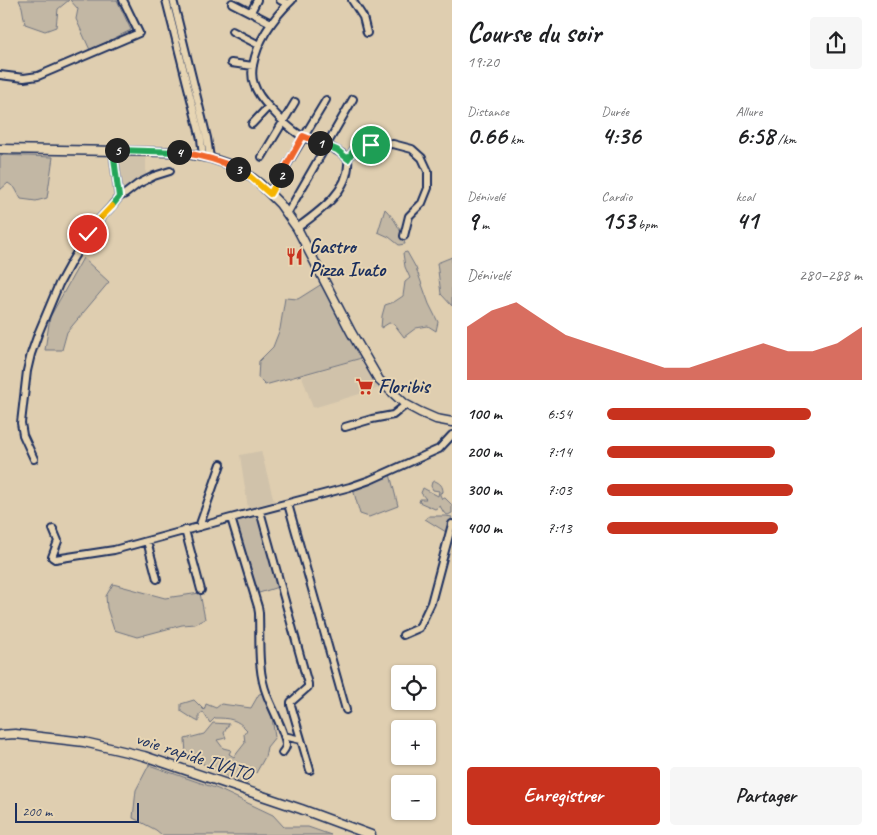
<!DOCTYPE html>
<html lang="fr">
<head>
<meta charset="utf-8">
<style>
  :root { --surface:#fff; --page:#f6f6f6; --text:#202124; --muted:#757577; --accent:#c8321e }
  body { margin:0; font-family:Caveat,sans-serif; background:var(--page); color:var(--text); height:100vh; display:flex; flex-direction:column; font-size:19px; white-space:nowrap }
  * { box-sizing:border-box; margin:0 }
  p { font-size:16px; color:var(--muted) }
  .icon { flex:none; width:28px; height:28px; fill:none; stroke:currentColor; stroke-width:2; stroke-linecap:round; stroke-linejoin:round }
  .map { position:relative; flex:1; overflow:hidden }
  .details { display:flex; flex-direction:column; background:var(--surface); width:425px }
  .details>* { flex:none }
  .fabs { position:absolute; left:391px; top:665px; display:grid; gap:10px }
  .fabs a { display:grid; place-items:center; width:45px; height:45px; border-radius:5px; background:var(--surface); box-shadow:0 1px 4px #0004; font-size:25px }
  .scale { position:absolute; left:15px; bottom:12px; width:124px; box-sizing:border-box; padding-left:5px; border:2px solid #1b2f5e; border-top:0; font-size:14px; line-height:18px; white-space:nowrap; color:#1b2f5e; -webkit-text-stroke:4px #e7d5b3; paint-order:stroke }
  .pin { position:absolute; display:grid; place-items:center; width:42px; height:42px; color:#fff; margin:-21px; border:2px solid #fff; border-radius:50%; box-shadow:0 1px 5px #0007 }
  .km { position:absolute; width:25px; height:25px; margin:-12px; border-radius:50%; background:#222; color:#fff; font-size:14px; line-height:25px; text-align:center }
  .round { display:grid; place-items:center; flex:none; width:52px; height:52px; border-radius:5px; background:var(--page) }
  .overview { display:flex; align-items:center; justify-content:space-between; height:85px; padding:0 15px }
  h1 { font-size:28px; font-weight:800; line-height:38px }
  .stats { display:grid; grid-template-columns:repeat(3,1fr); gap:8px; height:85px; padding:5px 15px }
  .stats div { display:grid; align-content:center }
  .stats b { font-size:25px; font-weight:800 }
  .stats small { font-size:14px; font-weight:400 }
  .stats p { font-size:14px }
  .chart { height:140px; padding:10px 15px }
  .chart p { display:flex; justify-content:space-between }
  .chart svg { width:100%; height:90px; margin-top:5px; fill:var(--accent); opacity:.7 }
  .primary-button { display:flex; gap:10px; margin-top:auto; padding:10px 15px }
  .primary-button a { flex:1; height:58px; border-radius:5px; background:var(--accent); color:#fff; font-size:20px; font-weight:800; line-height:58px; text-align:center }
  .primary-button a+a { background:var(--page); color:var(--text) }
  ul { padding:0 15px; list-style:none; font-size:16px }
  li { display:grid; grid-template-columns:80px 60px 1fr; align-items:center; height:38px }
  li i { height:12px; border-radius:6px; background:var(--accent) }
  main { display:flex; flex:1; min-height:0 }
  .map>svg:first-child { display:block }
  .built { fill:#d0c2aa }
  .green { fill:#c2b7a4; stroke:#6e7381 }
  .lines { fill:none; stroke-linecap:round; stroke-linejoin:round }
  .minor-casing { stroke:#1b2f5e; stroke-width:10 }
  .major-casing { stroke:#1b2f5e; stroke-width:11 }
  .minor { stroke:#e7d5b3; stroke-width:6 }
  .major { stroke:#e7d5b3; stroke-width:8 }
  .split-1-casing { stroke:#fff; stroke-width:10 }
  .split-2-casing { stroke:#fff; stroke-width:10 }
  .split-3-casing { stroke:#fff; stroke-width:10 }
  .split-4-casing { stroke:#fff; stroke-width:10 }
  .split-5-casing { stroke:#fff; stroke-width:10 }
  .split-6-casing { stroke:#fff; stroke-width:10 }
  .split-7-casing { stroke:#fff; stroke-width:10 }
  .split-1 { stroke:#22a559; stroke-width:6 }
  .split-2 { stroke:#f0652b; stroke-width:6 }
  .split-3 { stroke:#f5b400; stroke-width:6 }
  .split-4 { stroke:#f0652b; stroke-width:6 }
  .split-5 { stroke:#22a559; stroke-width:6 }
  .split-6 { stroke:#22a559; stroke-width:6 }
  .split-7 { stroke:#f5b400; stroke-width:6 }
  .labels { text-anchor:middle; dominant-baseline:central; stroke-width:4; stroke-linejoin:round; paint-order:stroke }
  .poi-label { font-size:20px; font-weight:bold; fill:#1b2f5e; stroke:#e7d5b3; text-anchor:start }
  .street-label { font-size:20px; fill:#1b2f5e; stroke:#e7d5b3 }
</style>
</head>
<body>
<main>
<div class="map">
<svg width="452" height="835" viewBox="0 0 452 835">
  <rect width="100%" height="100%" fill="#dfceb0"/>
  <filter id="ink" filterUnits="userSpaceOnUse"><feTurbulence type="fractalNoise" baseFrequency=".02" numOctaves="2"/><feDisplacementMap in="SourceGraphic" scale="10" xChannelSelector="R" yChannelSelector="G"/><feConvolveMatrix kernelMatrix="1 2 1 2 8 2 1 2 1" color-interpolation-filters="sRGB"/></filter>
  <g filter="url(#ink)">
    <path class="built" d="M 115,156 L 146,157 L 146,177 L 135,183 L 120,194 Z
      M 363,358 L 383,387 L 313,408 L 302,376 Z
      M 261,451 L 274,501 L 248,508 L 240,455 Z"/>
    <path class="green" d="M 19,0 L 69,0 L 58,9 L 56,27 L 45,31 L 25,24 L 22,7 Z
      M 70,0 L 117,0 L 131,30 L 90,50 L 76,19 L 78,9 Z
      M 0,155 L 53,157 L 47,198 L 36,201 L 21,199 L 15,188 L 8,183 L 0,190 Z
      M 385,209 C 395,219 401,230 405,244 L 399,245 L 389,237 L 378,232 Z
      M 407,252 L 416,268 L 429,304 L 438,322 L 436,331 L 428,326 L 416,328 L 404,337 L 394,324 L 389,323 L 381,328 L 382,316 L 385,305 L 394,302 L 403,296 L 405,282 L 410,278 L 405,267 L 403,253 Z
      M 452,257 L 452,306 L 441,294 L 437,263 Z
      M 83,258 L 109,282 L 67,332 L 62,350 L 45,350 L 50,317 Z
      M 325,282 L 365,357 L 265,385 L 258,378 L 259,361 L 273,347 L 280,329 L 285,298 L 298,299 Z
      M 390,474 L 398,506 L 369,517 L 360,514 L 353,489 Z
      M 435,481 C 440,483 443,486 443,492 L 440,493 L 440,495 L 442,499 L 445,498 L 452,505 L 452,513 L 448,515 L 444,513 L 440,506 L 435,509 L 419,502 L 420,499 L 426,499 L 421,493 L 423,488 L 438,496 L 439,491 L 433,490 L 431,486 L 432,482 Z
      M 259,515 L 278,587 L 256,594 L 234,521 Z
      M 429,516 L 446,516 L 452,517 L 446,532 L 425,519 Z
      M 113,584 L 165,598 L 200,593 L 205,619 L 195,624 L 182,625 L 137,637 L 114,630 L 107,608 L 106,596 Z
      M 263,693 L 270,705 L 275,737 L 267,747 L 265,757 L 256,773 L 251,767 L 243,769 L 250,778 L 246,786 L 186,755 L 185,739 L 204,734 L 213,723 L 229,724 L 224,733 L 226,738 L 217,740 L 223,748 L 231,750 L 229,754 L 234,757 L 245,743 L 244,734 L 247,730 C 237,719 229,718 215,718 L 210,723 L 203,712 L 199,715 L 199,722 L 195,720 L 181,711 L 181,704 L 194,700 L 204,710 L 206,704 L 216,708 L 221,704 L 251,708 L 259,694 Z
      M 149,765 L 218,789 L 235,797 L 273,815 L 284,827 L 308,827 L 331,835 L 162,835 L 156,830 L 133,818 L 136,790 Z"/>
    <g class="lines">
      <defs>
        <path id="minor" d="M 166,0 L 201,139 L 203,156
          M 173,0 L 207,138 L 210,158
          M 280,0 L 288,4
          M 292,0 C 273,18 258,39 253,65 C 252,71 252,79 254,84 C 257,94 264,102 271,109 C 280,119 289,128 300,135 C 315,144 335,145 348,159 C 351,190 319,212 297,228
          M 352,0 L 363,17 L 367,33
          M 232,3 L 271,23
          M 251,12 L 257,0
          M 232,31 L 259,45
          M 231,63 L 253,66
          M 0,75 L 24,78 L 38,76 L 139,33 L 123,0
          M 252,124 L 268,107
          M 113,150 L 119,197
          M 262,157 L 295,102
          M 348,159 L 355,148 L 371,145 L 393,144 L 412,149 L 422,158 L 428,171 L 428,188 L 422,203 L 409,216 L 404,236
          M 270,193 L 326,100
          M 287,214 L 353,99
          M 345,427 L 372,419 L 393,415 L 403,407 L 405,404
          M 34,459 L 23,435 L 21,423 L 27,371 L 31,354 L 38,334 L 59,284 L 71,262 L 88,234 L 95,224 L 110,208 L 119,197 L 125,194 L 138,184 L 154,176 L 170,171
          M 288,504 L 346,710
          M 260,511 L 308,684 L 308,687 L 291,702 L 291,705 L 310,770
          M 231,518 L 258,607 L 259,613 C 260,640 257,670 267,695 C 271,706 287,736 286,746 C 285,750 284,750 282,753
          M 199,527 L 221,464
          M 53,529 L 58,541 L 52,557 L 55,559 L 114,550 L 231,518 L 350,487 L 370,480 L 439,449 L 452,435
          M 185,530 L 201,590
          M 147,541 L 157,579
          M 403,635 L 419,628 L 431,603 L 452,524
          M 284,736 L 301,740"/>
        <path id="major" d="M 0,149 L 177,152 L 210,158 L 228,164 L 246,173 L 259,183 L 280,204 L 297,228 L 351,332 L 379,380 L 405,404 L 420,412 L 436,419 L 452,422
          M 0,735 L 15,734 L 84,742 L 144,756 L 301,809 L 371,835"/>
      </defs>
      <use href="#minor" class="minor-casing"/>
      <use href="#major" class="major-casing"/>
      <use href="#minor" class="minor"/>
      <use href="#major" class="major"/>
    </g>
  </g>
  <g class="lines" filter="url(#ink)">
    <defs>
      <path id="split-1" d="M 320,143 L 337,150 L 348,159 L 355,148 L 371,145"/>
      <path id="split-2" d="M 281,175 L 303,136 L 320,143"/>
      <path id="split-3" d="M 238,169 L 247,174 L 270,194 L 281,175"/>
      <path id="split-4" d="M 179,152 C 199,155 219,160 238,169"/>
      <path id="split-5" d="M 117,150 L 179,152"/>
      <path id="split-6" d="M 112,206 L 119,197 L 113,150 L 117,150"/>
      <path id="split-7" d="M 88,234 L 95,224 L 112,206"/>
    </defs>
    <use href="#split-1" class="split-1-casing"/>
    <use href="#split-2" class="split-2-casing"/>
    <use href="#split-3" class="split-3-casing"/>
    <use href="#split-4" class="split-4-casing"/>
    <use href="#split-5" class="split-5-casing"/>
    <use href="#split-6" class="split-6-casing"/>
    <use href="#split-7" class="split-7-casing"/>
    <use href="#split-1" class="split-1"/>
    <use href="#split-2" class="split-2"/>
    <use href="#split-3" class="split-3"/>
    <use href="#split-4" class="split-4"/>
    <use href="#split-5" class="split-5"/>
    <use href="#split-6" class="split-6"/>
    <use href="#split-7" class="split-7"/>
  </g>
  <defs>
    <symbol id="restaurant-bare" viewBox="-9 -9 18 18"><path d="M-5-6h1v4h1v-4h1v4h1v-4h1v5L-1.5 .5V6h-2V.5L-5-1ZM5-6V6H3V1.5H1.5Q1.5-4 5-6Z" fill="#c8321e" stroke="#e7d5b3" stroke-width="2.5" paint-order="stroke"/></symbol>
    <symbol id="supermarket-bare" viewBox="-9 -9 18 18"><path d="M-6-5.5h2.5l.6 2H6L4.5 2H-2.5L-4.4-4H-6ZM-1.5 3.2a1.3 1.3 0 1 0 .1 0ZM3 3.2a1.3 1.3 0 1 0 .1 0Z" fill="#c8321e" stroke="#e7d5b3" stroke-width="2.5" paint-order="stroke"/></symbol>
  </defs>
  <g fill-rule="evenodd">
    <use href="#restaurant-bare" x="282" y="244" width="25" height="25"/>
    <use href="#supermarket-bare" x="352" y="374" width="25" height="25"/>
  </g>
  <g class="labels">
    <g class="poi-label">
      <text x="309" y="246">Gastro<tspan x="309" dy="23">Pizza Ivato</tspan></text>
      <text x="378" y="386">Floribis</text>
    </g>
    <g class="street-label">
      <text transform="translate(194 756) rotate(18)">voie rapide IVATO</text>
    </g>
  </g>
</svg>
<div class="fabs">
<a><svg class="icon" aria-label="locate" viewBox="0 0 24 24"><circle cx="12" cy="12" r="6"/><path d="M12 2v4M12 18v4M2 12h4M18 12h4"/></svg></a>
<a>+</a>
<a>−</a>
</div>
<div class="scale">200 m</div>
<div class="pin" style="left:371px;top:145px;background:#1e9e55"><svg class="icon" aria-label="arrive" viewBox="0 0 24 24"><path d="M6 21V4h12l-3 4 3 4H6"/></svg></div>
<div class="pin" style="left:88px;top:234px;background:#d93025"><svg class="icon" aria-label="check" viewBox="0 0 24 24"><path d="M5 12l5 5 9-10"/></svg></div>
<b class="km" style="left:320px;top:143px">1</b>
<b class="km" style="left:281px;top:175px">2</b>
<b class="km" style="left:238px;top:169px">3</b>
<b class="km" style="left:179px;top:152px">4</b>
<b class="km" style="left:117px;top:150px">5</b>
</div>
<section class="details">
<div class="overview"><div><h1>Course du soir</h1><p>19:20</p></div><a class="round"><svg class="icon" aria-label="share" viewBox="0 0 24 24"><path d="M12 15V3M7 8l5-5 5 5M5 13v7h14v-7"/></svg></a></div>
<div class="stats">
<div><p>Distance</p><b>0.66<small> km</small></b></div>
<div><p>Durée</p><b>4:36</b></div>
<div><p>Allure</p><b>6:58<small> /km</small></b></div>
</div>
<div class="stats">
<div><p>Dénivelé</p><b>9<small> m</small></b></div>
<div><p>Cardio</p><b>153<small> bpm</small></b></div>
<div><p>kcal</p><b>41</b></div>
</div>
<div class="chart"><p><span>Dénivelé</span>280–288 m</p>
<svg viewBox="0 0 160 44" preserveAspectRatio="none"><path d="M0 44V18L10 10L20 6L30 14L40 22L50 26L60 30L70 34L80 38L90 38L100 34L110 30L120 26L130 30L140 30L150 26L160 18V44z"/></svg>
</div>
<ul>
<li><b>100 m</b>6:54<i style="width:80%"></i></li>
<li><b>200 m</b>7:14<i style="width:66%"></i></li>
<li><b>300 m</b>7:03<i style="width:73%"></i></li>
<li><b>400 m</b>7:13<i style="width:67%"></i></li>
</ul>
<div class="primary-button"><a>Enregistrer</a><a>Partager</a></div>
</section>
</main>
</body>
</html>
